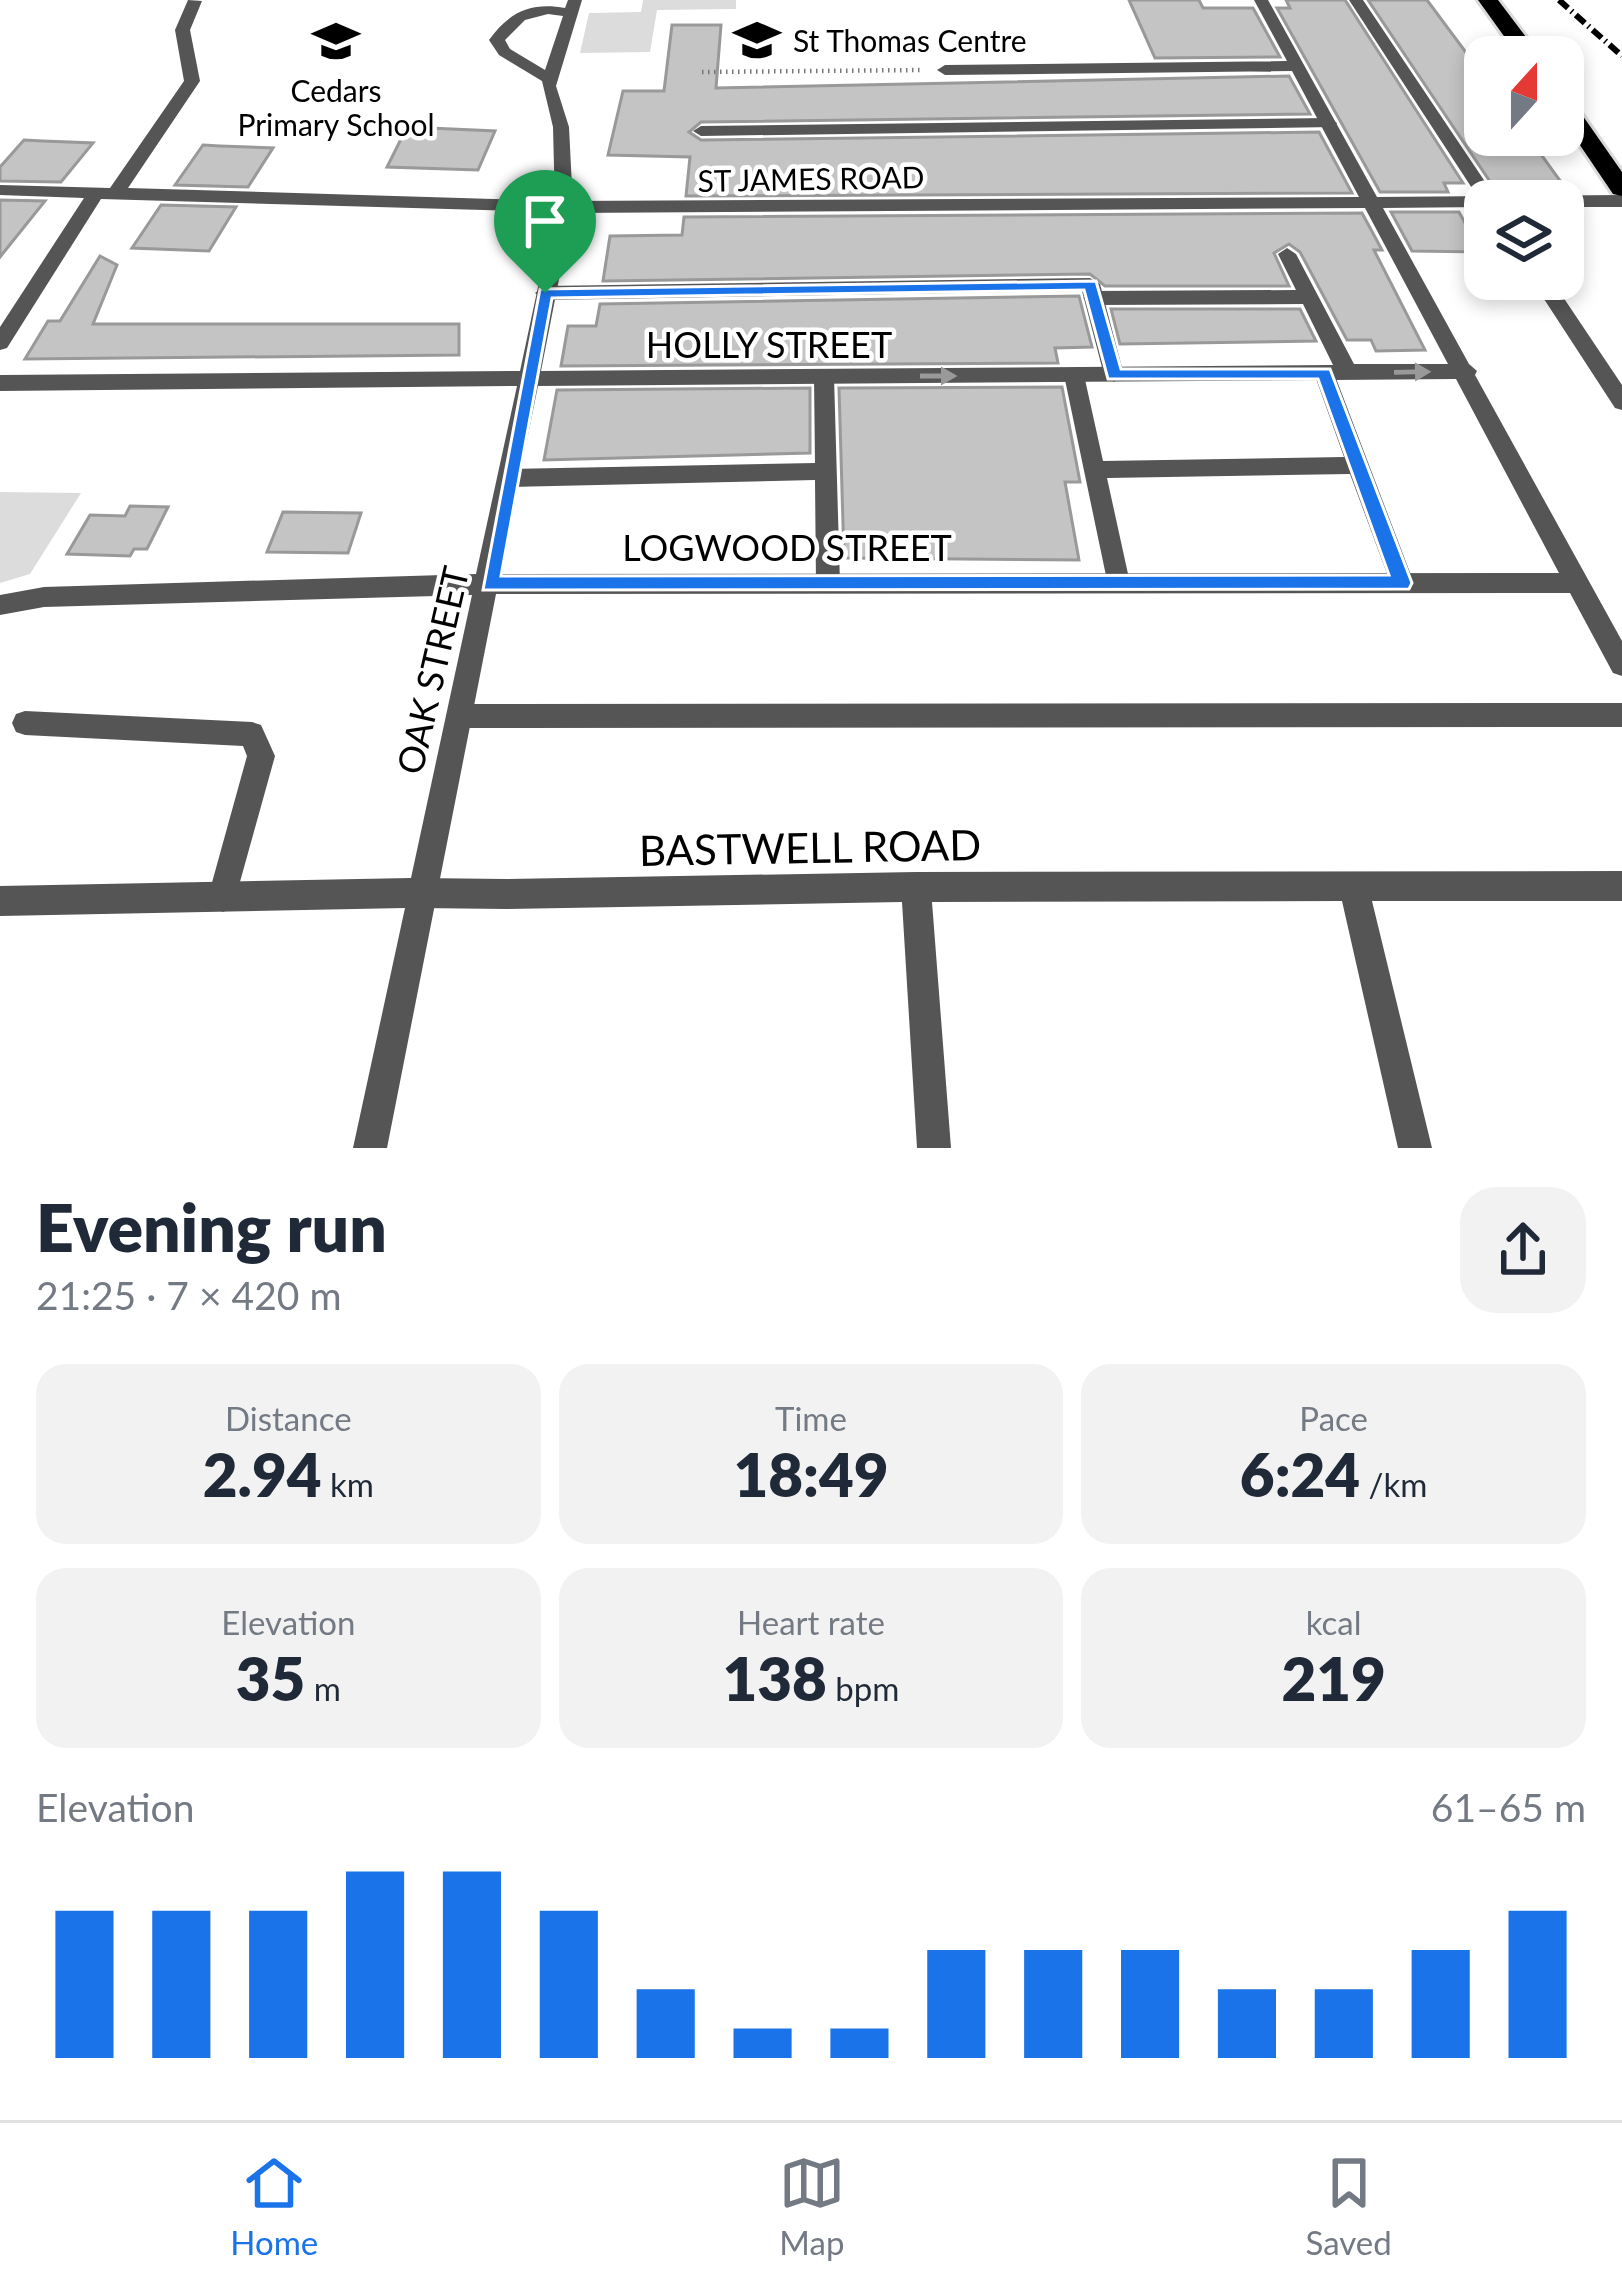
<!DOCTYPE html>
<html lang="en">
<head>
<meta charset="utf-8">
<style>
  :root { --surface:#fff; --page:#f2f2f3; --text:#1f2937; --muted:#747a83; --line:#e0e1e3; --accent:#1a73e8 }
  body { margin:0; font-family:Lato,sans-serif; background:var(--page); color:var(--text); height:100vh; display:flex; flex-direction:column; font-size:45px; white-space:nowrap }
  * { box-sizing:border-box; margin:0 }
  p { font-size:39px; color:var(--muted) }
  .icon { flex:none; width:66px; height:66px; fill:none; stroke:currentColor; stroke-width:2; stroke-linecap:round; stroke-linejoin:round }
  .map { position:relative; height:1148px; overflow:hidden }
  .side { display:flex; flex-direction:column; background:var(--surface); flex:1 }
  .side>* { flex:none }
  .needle { width:78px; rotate:21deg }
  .controls { position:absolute; left:1464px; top:36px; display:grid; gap:24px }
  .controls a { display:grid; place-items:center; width:120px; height:120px; border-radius:24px; background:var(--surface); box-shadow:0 6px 18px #0003; font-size:60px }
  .pin { position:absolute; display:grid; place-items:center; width:102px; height:102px; color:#fff; margin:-123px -51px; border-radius:50% 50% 50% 0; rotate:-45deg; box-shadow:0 0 12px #0007 }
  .pin .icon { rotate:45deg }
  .round { display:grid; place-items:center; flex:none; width:126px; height:126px; border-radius:36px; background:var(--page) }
  .headline { display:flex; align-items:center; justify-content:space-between; height:204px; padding:0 36px }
  h1 { font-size:66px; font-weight:800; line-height:90px }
  .figures { display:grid; grid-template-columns:repeat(3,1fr); gap:18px; height:204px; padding:12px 36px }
  .figures div { display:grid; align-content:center; border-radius:30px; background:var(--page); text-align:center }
  .figures b { font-size:60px; font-weight:800 }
  .figures small { font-size:33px; font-weight:400 }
  .figures p { font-size:33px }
  .chart { height:336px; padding:24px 36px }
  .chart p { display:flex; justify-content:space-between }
  .chart svg { width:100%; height:216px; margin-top:12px; stroke:var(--accent); stroke-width:6 }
  .tabs { display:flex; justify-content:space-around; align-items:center; height:168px; border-top:3px solid var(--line); background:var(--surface); font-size:33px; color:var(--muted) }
  .tabs a { display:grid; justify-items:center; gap:6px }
  .tabs .on { color:var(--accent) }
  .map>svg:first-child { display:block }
  .green { fill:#dcdcdc }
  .building { fill:#c4c4c4; stroke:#999; stroke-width:3 }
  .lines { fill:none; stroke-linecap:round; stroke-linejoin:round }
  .trunk-casing { stroke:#dbdbdb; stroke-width:6 }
  .path { stroke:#777; stroke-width:4.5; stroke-dasharray:1.5 4.5; stroke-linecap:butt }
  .service { fill:#555; fill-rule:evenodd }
  .pedestrian { fill:#555; fill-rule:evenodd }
  .minor { fill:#555; fill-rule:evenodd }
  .trunk { fill:#000; fill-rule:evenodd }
  .rail { stroke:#000; stroke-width:6; stroke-dasharray:12 4.5 1.5 4.5; stroke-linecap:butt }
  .oneway { fill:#999 }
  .route { fill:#1a73e8; stroke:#fff; stroke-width:3; fill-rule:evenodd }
  .labels { text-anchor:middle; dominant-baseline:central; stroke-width:9; stroke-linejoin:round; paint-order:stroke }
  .far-poi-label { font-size:30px; fill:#000; stroke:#fff; text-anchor:start }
  .far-street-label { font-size:30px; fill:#000; stroke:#fff }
  .street-label { font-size:36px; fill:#000; stroke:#fff }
  .near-street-label { font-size:42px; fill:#000; stroke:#fff }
</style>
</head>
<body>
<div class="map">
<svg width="1622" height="1148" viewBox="0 0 1622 1148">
  <rect width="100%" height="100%" fill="#fff"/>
  <path class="green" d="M 643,0 L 736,0 L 736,9 L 657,10 L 650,52 L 580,53 L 589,13 L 641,12 Z
    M 0,492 L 81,493 L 30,574 L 0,583 Z"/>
  <path class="building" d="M 1129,0 L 1199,0 L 1203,8 L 1253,8 L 1280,57 L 1155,58 Z
    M 1286,0 L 1345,0 L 1463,183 L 1444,183 L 1448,192 L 1380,192 L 1277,8 L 1290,8 Z
    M 1368,0 L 1427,0 L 1485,78 L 1485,135 L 1527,135 L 1561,182 L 1491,183 Z
    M 672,25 L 721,25 L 716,88 L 1289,76 L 1310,114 L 701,122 L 689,132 L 701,140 L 1319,132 L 1352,193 L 686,196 L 690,157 L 608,155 L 623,91 L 664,91 Z
    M 407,127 L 495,131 L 478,170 L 387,167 Z
    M 24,140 L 43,141 L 93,143 L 61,182 L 0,181 L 0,167 Z
    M 203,145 L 220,146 L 273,148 L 248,187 L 175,185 Z
    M 0,200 L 45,201 L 0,257 Z
    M 161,205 L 236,207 L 209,251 L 132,248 Z
    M 1391,212 L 1459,212 L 1481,252 L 1412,251 Z
    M 1362,213 L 1382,250 L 1374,250 L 1425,350 L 1376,351 L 1371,340 L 1347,340 L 1300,252 L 1289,244 L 1274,253 L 1289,286 L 1105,286 L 1090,274 L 603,281 L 610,236 L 682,235 L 684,217 Z
    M 100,256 L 117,265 L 93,324 L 459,324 L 459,355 L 25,359 L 48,321 L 60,321 Z
    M 1079,296 L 1092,347 L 1055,348 L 1058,363 L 561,366 L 568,326 L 596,326 L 600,304 Z
    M 1111,309 L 1300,309 L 1316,341 L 1120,344 Z
    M 1062,387 L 1080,482 L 1065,482 L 1079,560 L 844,558 L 839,388 Z
    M 810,388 L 810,453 L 544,460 L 557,390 Z
    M 130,506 L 168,507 L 147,549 L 134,549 L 130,556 L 67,554 L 90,515 L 125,516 Z
    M 283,512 L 361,513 L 348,553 L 267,552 Z"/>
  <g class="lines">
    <defs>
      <path id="trunk" d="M 1478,0 L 1498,0 L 1541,57 L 1519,57 Z
        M 1563,97 L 1571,99 L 1622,172 L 1622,196 L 1613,194 L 1563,120 Z"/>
    </defs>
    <use href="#trunk" class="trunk-casing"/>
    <path class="path" d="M 702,72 L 922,70"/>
    <path class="service" d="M 568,0 L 582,0 L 556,86 L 569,127 L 573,207 L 564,213 L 555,207 L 553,127 L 542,81 L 499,55 L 489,40 C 509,12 531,2 565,8 ZM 548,14 L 563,16 L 545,70 L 510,49 L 505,40 L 525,20 Z
      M 1349,0 L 1363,0 L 1498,201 L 1485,201 L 1483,205 Z
      M 1329,118 L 1337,123 L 1335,127 L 701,136 L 693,131 L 701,126 Z
      M 1090,278 L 1100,284 L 1124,375 L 1114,382 L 1104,375 L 1082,291 L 545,300 L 535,293 L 545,286 Z
      M 1531,279 L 1551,279 L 1622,385 L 1622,410 L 1615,408 Z
      M 1324,366 L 1334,373 L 1414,583 L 1411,590 L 1393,590 L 1350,474 L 1107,478 L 1130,583 L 1127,590 L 1109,590 L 1064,375 L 1067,370 L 1074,368 L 1084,375 L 1103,461 L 1344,457 L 1314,373 Z
      M 824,369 L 834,377 L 840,584 L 837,591 L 819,591 L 816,584 L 815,480 L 509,487 L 498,478 L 509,469 L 815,463 L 814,377 Z
      M 1622,703 L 1622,727 L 459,728 L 450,725 L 446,716 L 450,707 L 459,704 Z
      M 25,711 L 252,722 L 261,725 L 275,756 L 233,907 L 223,912 L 213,907 L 208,897 L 247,756 L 243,746 L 25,735 L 16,732 L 12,723 L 16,714 Z"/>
    <path class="pedestrian" d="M 418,878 L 506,879 L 516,884 L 521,894 L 516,904 L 506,909 L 418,908 L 408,903 L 403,893 L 408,883 Z"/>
    <path class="minor" d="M 188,0 L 202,1 L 190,30 L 200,81 L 128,188 L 564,201 L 1359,197 L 1292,71 L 945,75 L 937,70 L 945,65 L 1287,61 L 1254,0 L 1268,0 L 1377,197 L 1622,195 L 1622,207 L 1563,207 L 1563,201 L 1485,201 L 1485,207 L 1383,208 L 1469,364 L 1477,371 L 1475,375 L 1622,641 L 1622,676 L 1613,673 L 1570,593 L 496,594 L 387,1148 L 353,1148 L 405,908 L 0,916 L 0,886 L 411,878 L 472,595 L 44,607 L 0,615 L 0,595 L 44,587 L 476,574 L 517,386 L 0,391 L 0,375 L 520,371 L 554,212 L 101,199 L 7,348 L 0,350 L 0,327 L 84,198 L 0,195 L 0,185 L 110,188 L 184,81 L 175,30 ZM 1365,208 L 1448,364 L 1354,364 L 1296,254 L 1287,248 L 1278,254 L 1296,290 L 1093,291 L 1083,298 L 1093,305 L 1303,304 L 1333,365 L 541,371 L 572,213 ZM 1456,379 L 1559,573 L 500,574 L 538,386 Z
      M 1622,871 L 1622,901 L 1372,901 L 1432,1148 L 1398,1148 L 1342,901 L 932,902 L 951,1148 L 917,1148 L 902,902 L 506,909 L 496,904 L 491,894 L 496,884 L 506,879 L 916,872 Z"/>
    <use href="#trunk" class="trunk"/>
    <path class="rail" d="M 1559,0 L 1622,56"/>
  </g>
  <defs><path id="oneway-solid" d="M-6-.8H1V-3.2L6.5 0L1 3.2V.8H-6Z" transform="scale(3)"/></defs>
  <g class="oneway">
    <use href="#oneway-solid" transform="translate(1412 372) rotate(-1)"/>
    <use href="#oneway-solid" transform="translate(938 376)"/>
  </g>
  <path class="route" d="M 1096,281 L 1121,369 L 1330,369 L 1412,583 L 1409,589 L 483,590 L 540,289 ZM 1084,290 L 1108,379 L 1318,379 L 1389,575 L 501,576 L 552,298 Z"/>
  <defs>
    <symbol id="school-bare" viewBox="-9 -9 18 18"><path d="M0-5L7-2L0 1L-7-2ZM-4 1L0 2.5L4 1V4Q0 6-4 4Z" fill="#000" stroke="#fff" stroke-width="2.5" paint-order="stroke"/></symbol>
  </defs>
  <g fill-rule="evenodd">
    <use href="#school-bare" x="724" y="7" width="66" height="66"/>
    <use href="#school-bare" x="303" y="8" width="66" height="66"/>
  </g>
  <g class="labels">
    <g class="far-poi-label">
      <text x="793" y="40">St Thomas Centre</text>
      <text x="336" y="90" text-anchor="middle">Cedars<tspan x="336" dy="34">Primary School</tspan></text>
    </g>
    <g class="far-street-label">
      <text transform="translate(811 178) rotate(-1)">ST JAMES ROAD</text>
    </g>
    <g class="street-label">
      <text x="769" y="344">HOLLY STREET</text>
      <text x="787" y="547">LOGWOOD STREET</text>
      <text transform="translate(432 670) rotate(-77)">OAK STREET</text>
    </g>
    <g class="near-street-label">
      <text transform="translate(810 847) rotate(-1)">BASTWELL ROAD</text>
    </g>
  </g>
</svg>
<div class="controls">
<a><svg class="needle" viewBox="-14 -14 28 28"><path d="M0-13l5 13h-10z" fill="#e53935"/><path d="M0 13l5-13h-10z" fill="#747a83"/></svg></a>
<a><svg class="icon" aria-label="layers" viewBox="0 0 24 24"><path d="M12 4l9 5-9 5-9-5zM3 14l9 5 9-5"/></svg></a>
</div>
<div class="pin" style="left:545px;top:293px;background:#1e9e55"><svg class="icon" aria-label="arrive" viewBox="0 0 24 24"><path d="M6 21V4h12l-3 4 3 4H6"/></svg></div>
</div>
<section class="side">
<div class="headline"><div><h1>Evening run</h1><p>21:25 · 7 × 420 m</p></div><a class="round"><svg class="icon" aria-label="share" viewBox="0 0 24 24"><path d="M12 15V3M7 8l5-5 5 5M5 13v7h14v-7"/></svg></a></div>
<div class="figures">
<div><p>Distance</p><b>2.94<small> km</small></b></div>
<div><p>Time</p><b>18:49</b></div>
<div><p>Pace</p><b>6:24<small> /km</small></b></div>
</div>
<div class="figures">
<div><p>Elevation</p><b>35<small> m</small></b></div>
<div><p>Heart rate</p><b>138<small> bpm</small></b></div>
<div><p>kcal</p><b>219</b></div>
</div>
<div class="chart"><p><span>Elevation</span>61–65 m</p>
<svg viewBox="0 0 160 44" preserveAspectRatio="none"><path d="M5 44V14M15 44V14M25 44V14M35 44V6M45 44V6M55 44V14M65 44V30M75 44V38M85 44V38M95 44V22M105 44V22M115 44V22M125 44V30M135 44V30M145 44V22M155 44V14"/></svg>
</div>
</section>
<nav class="tabs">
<a class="on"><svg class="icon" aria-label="home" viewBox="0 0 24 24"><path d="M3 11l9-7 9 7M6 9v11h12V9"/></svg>Home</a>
<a><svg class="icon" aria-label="map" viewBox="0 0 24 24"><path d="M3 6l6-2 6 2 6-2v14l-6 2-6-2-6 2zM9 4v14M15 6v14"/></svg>Map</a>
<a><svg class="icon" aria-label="saved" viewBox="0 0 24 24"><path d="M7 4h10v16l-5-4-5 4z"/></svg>Saved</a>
</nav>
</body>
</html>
